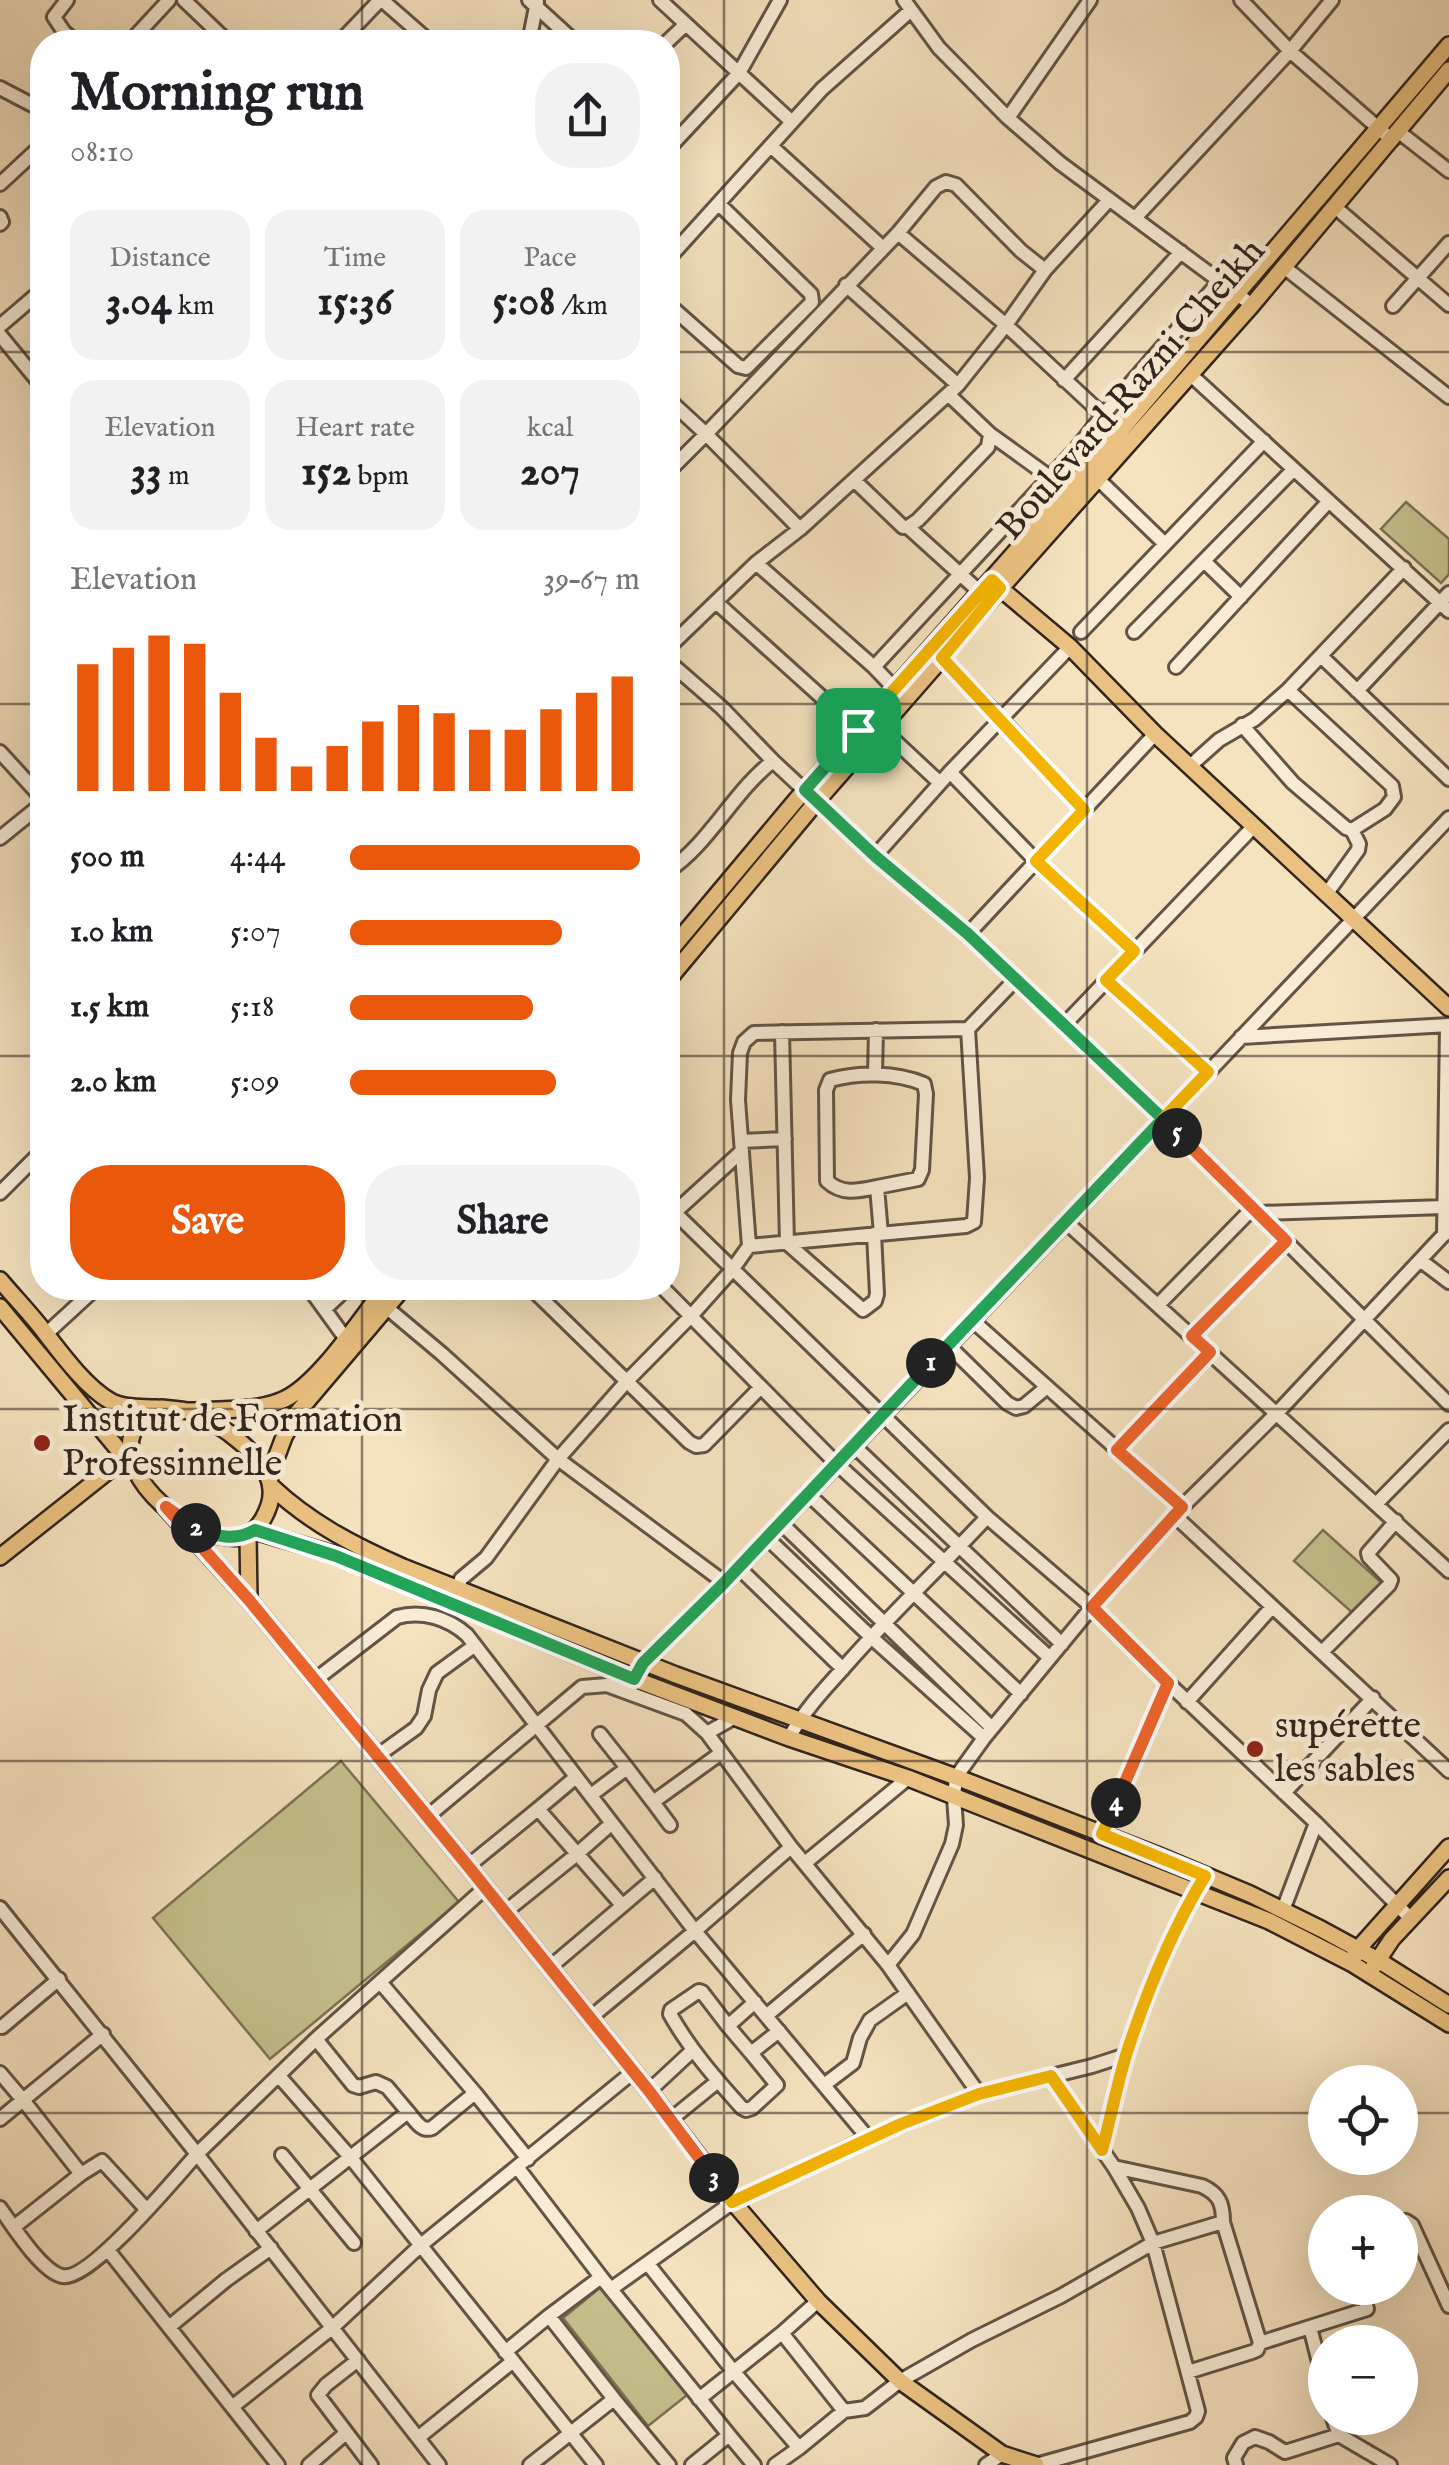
<!DOCTYPE html>
<html lang="en">
<head>
<meta charset="utf-8">
<style>
  :root { --surface:#fff; --page:#f2f2f2; --text:#202124; --muted:#757577; --accent:#ea580c }
  body { margin:0; font-family:"IM FELL English",serif; background:var(--page); color:var(--text); height:100vh; display:flex; flex-direction:column; font-size:38px; white-space:nowrap }
  * { box-sizing:border-box; margin:0 }
  p { font-size:32px; color:var(--muted) }
  .icon { flex:none; width:55px; height:55px; fill:none; stroke:currentColor; stroke-width:2; stroke-linecap:round; stroke-linejoin:round }
  .map { position:relative; flex:1; overflow:hidden }
  .drawer { position:absolute; left:30px; top:30px; width:650px; height:1270px; display:flex; flex-direction:column; background:var(--surface); border-radius:40px; box-shadow:0 10px 40px #0002 }
  .drawer>* { flex:none }
  .tools { position:absolute; left:1308px; top:2065px; display:grid; gap:20px }
  .tools a { display:grid; place-items:center; width:110px; height:110px; border-radius:50%; background:var(--surface); box-shadow:0 10px 40px #0002; font-size:50px }
  .pin { position:absolute; display:grid; place-items:center; width:85px; height:85px; color:#fff; margin:-42px; border-radius:20px; box-shadow:0 5px 15px #0006 }
  .km { position:absolute; width:50px; height:50px; margin:-25px; border-radius:50%; background:#222; color:#fff; font-size:28px; line-height:50px; text-align:center }
  .round { display:grid; place-items:center; flex:none; width:105px; height:105px; border-radius:40px; background:var(--page) }
  .head { display:flex; align-items:center; justify-content:space-between; height:170px; padding:0 40px }
  h1 { font-size:55px; font-weight:800; line-height:75px }
  .stats { display:grid; grid-template-columns:repeat(3,1fr); gap:15px; height:170px; padding:10px 40px }
  .stats div { display:grid; align-content:center; border-radius:25px; background:var(--page); text-align:center }
  .stats b { font-size:42px; font-weight:800 }
  .stats small { font-size:28px; font-weight:400 }
  .stats p { font-size:28px }
  .chart { height:280px; padding:20px 40px }
  .chart p { display:flex; justify-content:space-between }
  .chart svg { width:100%; height:180px; margin-top:10px; stroke:var(--accent); stroke-width:6 }
  .button { display:flex; gap:20px; margin-top:auto; padding:20px 40px }
  .button a { flex:1; height:115px; border-radius:40px; background:var(--accent); color:#fff; font-size:40px; font-weight:800; line-height:115px; text-align:center }
  .button a+a { background:var(--page); color:var(--text) }
  ul { padding:0 40px; list-style:none; font-size:32px }
  li { display:grid; grid-template-columns:160px 120px 1fr; align-items:center; height:75px }
  li i { height:25px; border-radius:12px; background:var(--accent) }
  .map>svg:first-child { display:block }
  .green { fill:#c4c08c; stroke:#7b7254; stroke-width:2.5 }
  .lines { fill:none; stroke-linecap:round; stroke-linejoin:round }
  .minor-casing { stroke:#635446; stroke-width:18 }
  .major-casing { stroke:#32251d; stroke-width:20 }
  .minor { stroke:#f8ecd5; stroke-width:12 }
  .major { stroke:#eac180; stroke-width:15 }
  .split-1-casing { stroke:#fff; stroke-width:20 }
  .split-2-casing { stroke:#fff; stroke-width:20 }
  .split-3-casing { stroke:#fff; stroke-width:20 }
  .split-4-casing { stroke:#fff; stroke-width:20 }
  .split-5-casing { stroke:#fff; stroke-width:20 }
  .split-6-casing { stroke:#fff; stroke-width:20 }
  .split-1 { stroke:#22a559; stroke-width:12 }
  .split-2 { stroke:#22a559; stroke-width:12 }
  .split-3 { stroke:#f0652b; stroke-width:12 }
  .split-4 { stroke:#f5b400; stroke-width:12 }
  .split-5 { stroke:#f0652b; stroke-width:12 }
  .split-6 { stroke:#f5b400; stroke-width:12 }
  .grid { fill:none; stroke:#32251d; stroke-width:2.5; stroke-opacity:0.55 }
  .poi-dot { fill:#8f2418; stroke:#f8ecd5; stroke-width:4 }
  .labels { text-anchor:middle; dominant-baseline:central; stroke-width:10; stroke-linejoin:round; paint-order:stroke }
  .street-label { font-size:38px; fill:#32251d; stroke:#f8ecd5 }
  .poi-label { font-size:38px; fill:#32251d; stroke:#f8ecd5; text-anchor:start }
</style>
</head>
<body>
<div class="map">
<svg width="1449" height="2465" viewBox="0 0 1449 2465">
  <rect width="100%" height="100%" fill="#f5e2bf"/>
  <filter id="stains"><feTurbulence type="fractalNoise" baseFrequency=".002" numOctaves="4"/><feColorMatrix values="0 0 0 0 .2 0 0 0 0 .09 0 0 0 0 .02 0 0 0 .5 -.17"/></filter>
  <radialGradient id="worn" r=".72"><stop offset=".6" stop-color="#630" stop-opacity="0"/><stop offset="1" stop-color="#630" stop-opacity=".3"/></radialGradient>
  <path class="green" d="M 1406,502 L 1449,539 L 1449,574 L 1441,583 L 1381,529 Z
    M 1323,1530 L 1383,1584 L 1355,1615 L 1294,1561 Z
    M 341,1761 L 459,1902 L 270,2059 L 153,1918 Z
    M 601,2287 L 687,2395 L 648,2426 L 563,2318 Z"/>
  <g class="lines">
    <defs>
      <path id="minor" d="M 67,0 L 54,17 L 64,32 L 76,42
        M 184,0 L 228,42
        M 382,0 L 430,42
        M 529,0 L 575,42
        M 660,0 L 792,122
        M 904,0 L 939,48 L 1008,118 L 1060,163 L 1252,305
        M 1241,0 L 1290,51 L 1392,140
        M 130,42 L 169,0
        M 340,42 L 380,0
        M 529,42 L 537,2
        M 667,42 L 686,24
        M 0,88 L 42,110
        M 1008,118 L 1090,0
        M 1399,132 L 1449,171
        M 772,147 L 883,248
        M 668,149 L 739,73 L 780,0
        M 0,184 L 42,145
        M 1335,207 L 1449,305
        M 0,217 L 2,222 L 0,224
        M 1136,217 L 1290,51 L 1332,0
        M 668,259 L 822,89 L 910,11
        M 1284,267 L 1449,397
        M 1045,270 L 1006,325 L 958,385 L 800,529 L 706,434 L 898,233 L 936,187 L 946,182 L 956,185 L 1021,251 L 1045,270 L 1109,200
        M 846,285 L 958,385
        M 668,304 L 738,366 L 746,368 L 812,302 L 811,294 L 719,204
        M 1393,306 L 1449,243
        M 0,326 L 42,290
        M 0,335 L 42,386
        M 1191,375 L 1449,611
        M 1064,380 L 1181,252
        M 668,399 L 706,434 L 668,472
        M 1103,415 L 1220,281
        M 990,434 L 1069,491
        M 1098,479 L 1165,544
        M 854,480 L 903,527 L 908,527 L 918,520 L 988,447 L 990,434 L 948,394
        M 908,527 L 981,593
        M 800,529 L 756,563 L 874,667 L 895,689
        M 1204,561 L 1241,597
        M 716,602 L 858,730
        M 1081,632 L 1264,441
        M 1134,632 L 1294,469
        M 668,648 L 756,563
        M 1321,656 L 1449,779
        M 942,658 L 1001,719 L 1084,810
        M 668,661 L 722,708 L 773,761
        M 874,667 L 1077,448 L 1103,415 L 1006,325 L 898,233
        M 1176,667 L 1329,501
        M 1357,691 L 1449,593
        M 1242,725 L 1293,783 L 1346,828 L 1352,830 L 1385,809 L 1394,797 L 1392,786 L 1288,690
        M 881,728 L 940,783
        M 0,752 L 42,798
        M 1190,766 L 1219,740 L 1255,719 L 1288,690 L 1404,568
        M 950,772 L 1036,861 L 1134,951
        M 0,838 L 42,804
        M 875,856 L 950,772 L 1070,647
        M 668,871 C 710,843 733,792 773,761 L 875,856 L 968,934 L 1163,1119 L 1449,1404
        M 1327,893 L 1358,850 L 1359,844 L 1352,830
        M 968,934 L 1155,734
        M 1106,980 L 1208,1071
        M 1064,1025 L 1254,826
        M 782,1032 L 787,1243 L 863,1310 L 875,1301 L 877,1294 L 874,1234
        M 1241,1037 L 1449,1025
        M 875,1074 L 876,1030
        M 741,1141 L 785,1139
        M 877,1187 C 858,1191 842,1195 827,1181 L 826,1090 L 830,1080 C 859,1072 896,1072 924,1084 L 926,1094 L 922,1170 L 918,1179 L 877,1187 L 881,1234
        M 0,1193 L 42,1151
        M 668,1206 L 987,1517 L 1092,1607 L 1168,1683 L 1316,1823 L 1411,1919
        M 674,1213 L 742,1151
        M 1259,1213 L 1444,1207
        M 1066,1222 L 1449,1571
        M 1444,1235 L 1447,1026
        M 749,1246 L 966,1226 L 974,1222 L 977,1178 L 968,1029
        M 1420,1260 L 1449,1282
        M 309,1288 L 351,1346
        M 531,1288 L 689,1442 L 696,1446 L 704,1445 L 761,1387
        M 663,1288 L 836,1463 L 1050,1658
        M 1158,1305 L 1253,1208
        M 386,1307 L 442,1354 L 558,1459 L 725,1583
        M 325,1309 L 347,1288
        M 972,1320 L 1182,1507
        M 46,1334 L 96,1288
        M 1192,1336 L 1286,1241
        M 948,1345 L 1007,1403 L 1016,1408 L 1024,1406 L 1047,1387
        M 853,1445 L 1062,1644
        M 1117,1450 L 1210,1352
        M 807,1493 L 1021,1694
        M 1377,1503 L 1449,1430
        M 1175,1516 L 1449,1771
        M 780,1522 L 992,1728
        M 766,1537 L 871,1637 L 984,1738
        M 738,1567 L 843,1669
        M 458,1589 L 461,1579 L 486,1558 L 558,1459 L 627,1381 L 691,1316 L 732,1270 L 749,1246 L 738,1100 L 740,1053 L 744,1042 L 754,1033 L 968,1029 L 1016,979
        M 1322,1652 L 1389,1585 L 1391,1580 L 1369,1557 L 1368,1553 L 1396,1521
        M 634,1679 L 643,1663 L 725,1583 L 1449,818
        M 315,1680 L 397,1617 C 422,1610 448,1618 467,1635 L 695,1931 L 868,2138
        M 1187,1702 L 1272,1607
        M 735,1717 L 707,1733 L 791,1847 L 888,1965
        M 600,1734 L 627,1768
        M 789,1738 C 804,1710 826,1688 847,1664 C 892,1613 941,1567 987,1517
        M 377,1756 L 416,1728 L 424,1716 L 429,1690 L 437,1673 L 474,1646
        M 576,1777 L 538,1809 L 622,1905
        M 1284,1793 L 1373,1698
        M 591,1795 L 627,1768 L 653,1802 L 721,1753
        M 653,1802 L 670,1825
        M 427,1817 L 582,1687 L 607,1685 L 686,1714 L 707,1733
        M 1102,1834 L 1168,1683
        M 805,1863 L 908,1778
        M 468,1866 L 538,1809
        M 0,1908 L 197,2154 L 316,2039 L 485,1888
        M 1283,1910 L 1316,1823
        M 505,1912 L 577,1854 L 611,1824
        M 549,1968 L 655,1878
        M 380,1982 L 475,2093 L 528,2159
        M 755,2002 L 728,2026 L 702,1992 L 699,1991 L 671,2010 L 670,2014 C 689,2048 715,2078 742,2108 L 746,2110 L 752,2108 L 777,2085 L 751,2053 L 779,2031
        M 766,2016 L 864,1934
        M 590,2018 L 695,1931 L 791,1847
        M 728,2026 L 751,2053
        M 2,2027 L 59,1979
        M 316,2039 L 353,2085 L 359,2087 L 376,2082 L 387,2087 L 408,2112
        M 0,2073 L 23,2100 L 103,2034
        M 279,2076 L 351,2158 L 596,2465
        M 824,2085 L 853,2063 L 860,2038 L 870,2020 L 908,1993
        M 649,2091 L 693,2050
        M 979,2094 L 888,1965 L 913,1934 L 952,1844 L 956,1825 L 954,1797 L 956,1777 L 984,1738 L 1092,1607 L 1182,1507 L 1277,1413 L 1449,1229
        M 0,2119 L 23,2100 L 81,2174
        M 670,2120 L 718,2081
        M 1102,2150 L 1126,2055
        M 282,2155 L 354,2243
        M 517,2167 L 601,2277
        M 1114,2167 L 1202,2186 C 1219,2194 1223,2203 1223,2222
        M 0,2208 C 13,2226 41,2271 62,2276 C 90,2282 176,2177 197,2154 L 439,2465
        M 1400,2222 L 1406,2221 L 1412,2225 L 1449,2306
        M 14,2227 L 81,2174 L 102,2161 L 146,2209
        M 256,2231 L 408,2112 C 415,2120 421,2132 432,2128 L 475,2093
        M 108,2250 L 278,2465
        M 648,2264 L 734,2372 L 799,2448 L 844,2411 L 782,2333
        M 611,2289 L 733,2202 L 868,2138 L 979,2094 L 1092,2066 L 1126,2055 C 1148,1993 1171,1932 1205,1876
        M 169,2327 L 226,2280 L 271,2248
        M 1260,2343 L 1310,2327
        M 505,2352 L 549,2316
        M 358,2360 L 326,2385 L 318,2395 L 371,2465
        M 1325,2386 L 1310,2327 L 1367,2309 L 1361,2288
        M 699,2399 L 782,2333 L 818,2301
        M 232,2407 L 332,2328 L 421,2245 L 633,2072
        M 844,2411 L 865,2408 L 900,2381 L 972,2340 L 1061,2296 L 1153,2243 L 1223,2222 L 1260,2343 L 1257,2350 L 1252,2352 L 1188,2372
        M 1333,2418 L 1339,2435 L 1390,2465
        M 729,2435 L 754,2465
        M 419,2437 L 512,2362
        M 1285,2452 L 1339,2435
        M 309,2465 L 346,2433
        M 530,2465 L 614,2399
        M 669,2465 L 614,2399 L 549,2316 L 601,2277 L 729,2435 L 692,2465
        M 775,2465 L 799,2448
        M 986,2465 L 1002,2454
        M 1036,2465 L 1190,2422 L 1196,2417 L 1198,2411 L 1153,2243 L 1138,2208 L 1114,2167 L 1051,2076
        M 1236,2465 L 1234,2458 L 1243,2443 L 1255,2437 L 1269,2442 L 1285,2452"/>
      <path id="major" d="M 995,584 L 1070,647 L 1155,734 L 1449,1008
        M 668,953 L 797,799 L 1069,491 L 1449,45
        M 668,980 L 817,801 L 942,658 L 961,633 L 1252,305 L 1449,70
        M 0,1280 C 15,1298 32,1315 46,1334 C 63,1356 86,1387 110,1401 C 124,1409 142,1407 157,1408
        M 0,1307 L 132,1466
        M 161,1408 C 171,1409 181,1409 191,1412 C 218,1421 270,1458 271,1490 C 272,1500 268,1510 263,1519 C 257,1529 251,1535 240,1537 C 195,1543 114,1480 133,1432 C 138,1418 147,1412 161,1408 Z
        M 190,1411 C 220,1409 258,1412 285,1399 C 320,1382 360,1319 385,1288
        M 269,1477 L 284,1437 L 297,1413 L 403,1288
        M 271,1486 C 310,1523 355,1546 403,1567 L 676,1675 L 956,1777 L 1157,1855 L 1250,1894 L 1321,1929 L 1378,1960 L 1449,2005
        M 165,1507 L 249,1600 L 468,1866 L 649,2091 L 733,2202 L 818,2301 L 900,2381 L 1002,2454 L 1036,2465
        M 255,1531 L 336,1555 L 634,1679 L 789,1738 L 908,1778 L 1269,1921 L 1351,1963 L 1449,2024
        M 248,1535 L 249,1600
        M 0,1557 L 126,1457 L 129,1448
        M 1354,1957 L 1358,1949 L 1449,1847
        M 1374,1966 L 1392,1939 L 1449,1878"/>
    </defs>
    <use href="#minor" class="minor-casing"/>
    <use href="#major" class="major-casing"/>
    <use href="#minor" class="minor"/>
    <use href="#major" class="major"/>
  </g>
  <g class="lines">
    <defs>
      <path id="split-1" d="M 858,730 L 805,790 L 875,856 L 968,934 L 1163,1119 L 931,1363"/>
      <path id="split-2" d="M 196,1528 C 216,1536 235,1542 255,1530 L 336,1556 L 634,1679 L 643,1663 L 724,1583 L 931,1363"/>
      <path id="split-3" d="M 196,1528 L 166,1507 L 249,1600 L 468,1866 L 649,2091 L 714,2178"/>
      <path id="split-4" d="M 714,2178 L 732,2202 L 901,2124 L 979,2094 L 1051,2076 L 1102,2150 C 1111,2117 1117,2084 1127,2052 C 1147,1991 1172,1930 1205,1876 L 1102,1834 L 1116,1803"/>
      <path id="split-5" d="M 1116,1803 L 1168,1683 L 1092,1607 L 1182,1507 L 1117,1450 L 1210,1352 L 1192,1336 L 1286,1241 L 1177,1133"/>
      <path id="split-6" d="M 858,730 L 992,580 L 1000,588 L 942,658 L 1084,810 L 1036,861 L 1134,951 L 1106,980 L 1208,1072 L 1163,1119 L 1177,1133"/>
    </defs>
    <use href="#split-1" class="split-1-casing"/>
    <use href="#split-2" class="split-2-casing"/>
    <use href="#split-3" class="split-3-casing"/>
    <use href="#split-4" class="split-4-casing"/>
    <use href="#split-5" class="split-5-casing"/>
    <use href="#split-6" class="split-6-casing"/>
    <use href="#split-1" class="split-1"/>
    <use href="#split-2" class="split-2"/>
    <use href="#split-3" class="split-3"/>
    <use href="#split-4" class="split-4"/>
    <use href="#split-5" class="split-5"/>
    <use href="#split-6" class="split-6"/>
  </g>
  <path class="grid" d="M 362,0 L 362,42M 724,0 L 724,2465M 1087,0 L 1087,2465M 0,352 L 42,352M 668,352 L 1449,352M 0,704 L 42,704M 668,704 L 1449,704M 0,1056 L 42,1056M 668,1056 L 1449,1056M 362,1288 L 362,2465M 0,1409 L 1449,1409M 0,1761 L 1449,1761M 0,2113 L 1325,2113M 1400,2113 L 1449,2113"/>
  <g class="poi-dot">
    <circle cx="42" cy="1443" r="10"/>
    <circle cx="1255" cy="1749" r="10"/>
  </g>
  <g class="labels">
    <g class="street-label">
      <text transform="translate(1132 390) rotate(-49)">Boulevard Razni Cheikh</text>
    </g>
    <g class="poi-label">
      <text x="62" y="1421">Institut de Formation<tspan x="62" dy="44">Professinnelle</tspan></text>
      <text x="1275" y="1727">supérette<tspan x="1275" dy="44">les sables</tspan></text>
    </g>
  </g>
  <rect width="100%" height="100%" filter="url(#stains)"/>
  <rect width="100%" height="100%" fill="url(#worn)"/>
</svg>
<div class="tools">
<a><svg class="icon" aria-label="locate" viewBox="0 0 24 24"><circle cx="12" cy="12" r="6"/><path d="M12 2v4M12 18v4M2 12h4M18 12h4"/></svg></a>
<a>+</a>
<a>−</a>
</div>
<div class="pin" style="left:858px;top:730px;background:#1e9e55"><svg class="icon" aria-label="arrive" viewBox="0 0 24 24"><path d="M6 21V4h12l-3 4 3 4H6"/></svg></div>
<b class="km" style="left:931px;top:1363px">1</b>
<b class="km" style="left:196px;top:1528px">2</b>
<b class="km" style="left:714px;top:2178px">3</b>
<b class="km" style="left:1116px;top:1803px">4</b>
<b class="km" style="left:1177px;top:1133px">5</b>
<section class="drawer">
<div class="head"><div><h1>Morning run</h1><p>08:10</p></div><a class="round"><svg class="icon" aria-label="share" viewBox="0 0 24 24"><path d="M12 15V3M7 8l5-5 5 5M5 13v7h14v-7"/></svg></a></div>
<div class="stats">
<div><p>Distance</p><b>3.04<small> km</small></b></div>
<div><p>Time</p><b>15:36</b></div>
<div><p>Pace</p><b>5:08<small> /km</small></b></div>
</div>
<div class="stats">
<div><p>Elevation</p><b>33<small> m</small></b></div>
<div><p>Heart rate</p><b>152<small> bpm</small></b></div>
<div><p>kcal</p><b>207</b></div>
</div>
<div class="chart"><p><span>Elevation</span>39–67 m</p>
<svg viewBox="0 0 160 44" preserveAspectRatio="none"><path d="M5 44V13M15 44V9M25 44V6M35 44V8M45 44V20M55 44V31M65 44V38M75 44V33M85 44V27M95 44V23M105 44V25M115 44V29M125 44V29M135 44V24M145 44V20M155 44V16"/></svg>
</div>
<ul>
<li><b>500 m</b>4:44<i style="width:100%"></i></li>
<li><b>1.0 km</b>5:07<i style="width:73%"></i></li>
<li><b>1.5 km</b>5:18<i style="width:63%"></i></li>
<li><b>2.0 km</b>5:09<i style="width:71%"></i></li>
</ul>
<div class="button"><a>Save</a><a>Share</a></div>
</section>
</div>
</body>
</html>
